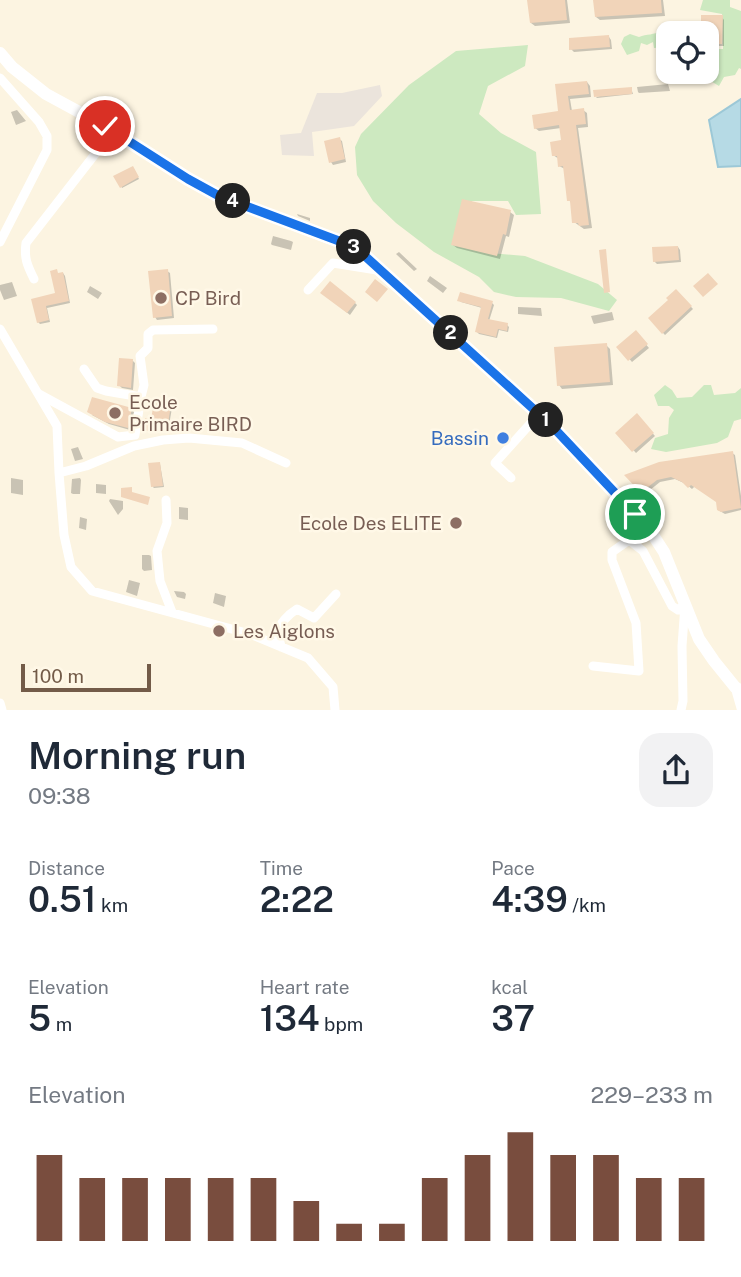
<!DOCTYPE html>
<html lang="en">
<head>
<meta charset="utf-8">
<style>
  :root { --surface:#fff; --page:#f2f2f3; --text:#1f2937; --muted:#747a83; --accent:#794d3e }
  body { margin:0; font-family:"Public Sans",sans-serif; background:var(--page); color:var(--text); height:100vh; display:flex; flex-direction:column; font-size:26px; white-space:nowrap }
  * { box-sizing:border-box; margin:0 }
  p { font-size:23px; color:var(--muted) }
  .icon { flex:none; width:38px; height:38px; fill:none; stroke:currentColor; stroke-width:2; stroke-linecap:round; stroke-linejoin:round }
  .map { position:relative; height:710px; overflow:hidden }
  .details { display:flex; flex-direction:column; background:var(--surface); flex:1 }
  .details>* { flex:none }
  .fabs { position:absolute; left:656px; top:21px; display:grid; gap:14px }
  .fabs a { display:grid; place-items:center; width:63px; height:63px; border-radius:14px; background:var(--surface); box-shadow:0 2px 5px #0004; font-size:35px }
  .scale { position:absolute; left:21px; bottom:18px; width:130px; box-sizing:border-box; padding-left:7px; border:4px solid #735b48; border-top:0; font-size:19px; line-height:24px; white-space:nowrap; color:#735b48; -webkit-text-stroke:5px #fff8e7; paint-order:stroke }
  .pin { position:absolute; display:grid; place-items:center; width:60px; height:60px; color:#fff; margin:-30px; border:4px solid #fff; border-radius:50%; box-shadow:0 2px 7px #0007 }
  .km { position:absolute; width:35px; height:35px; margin:-18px; border-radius:50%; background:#222; color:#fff; font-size:19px; line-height:35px; text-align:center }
  .round { display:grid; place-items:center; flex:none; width:74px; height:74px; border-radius:21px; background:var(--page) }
  .summary { display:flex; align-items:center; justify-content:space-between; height:119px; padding:0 28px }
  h1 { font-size:38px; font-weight:600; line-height:52px }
  .figures { display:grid; grid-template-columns:repeat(3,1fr); gap:10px; height:119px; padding:7px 28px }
  .figures div { display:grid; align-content:center }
  .figures b { font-size:35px; font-weight:600 }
  .figures small { font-size:19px; font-weight:400 }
  .figures p { font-size:19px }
  .chart { height:196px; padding:14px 28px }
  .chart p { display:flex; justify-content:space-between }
  .chart svg { width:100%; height:126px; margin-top:7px; stroke:var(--accent); stroke-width:6 }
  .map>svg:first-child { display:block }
  .industrial { fill:#ebe4dc }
  .green { fill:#cde9c0 }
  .water { fill:#b6dae5; stroke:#9cc8d7; stroke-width:2 }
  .shadow { fill:#0003 }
  .building { fill:#f1d4b9 }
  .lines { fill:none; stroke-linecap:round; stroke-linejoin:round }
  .minor { stroke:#fff; stroke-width:9 }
  .secondary { stroke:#fff; stroke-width:12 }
  .route-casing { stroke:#fff; stroke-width:14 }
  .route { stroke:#1a73e8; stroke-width:9 }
  .education-dot { fill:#8d6e63; stroke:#fff8e7; stroke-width:2.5 }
  .shop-dot { fill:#3f7fe0; stroke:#fff8e7; stroke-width:2.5 }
  .labels { text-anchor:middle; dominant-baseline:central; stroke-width:5; stroke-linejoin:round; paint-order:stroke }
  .education-label { font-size:19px; fill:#785e54; stroke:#fff8e7; text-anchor:start }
  .shop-label { font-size:19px; fill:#366cbe; stroke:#fff8e7; text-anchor:end }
</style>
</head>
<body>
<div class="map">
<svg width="741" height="710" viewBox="0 0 741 710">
  <rect width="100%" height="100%" fill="#fcf4e1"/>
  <path class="industrial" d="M 380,85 L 382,96 L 354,126 L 312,132 L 314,156 L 282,155 L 280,135 L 301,133 L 317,93 L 342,93 Z"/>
  <path class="green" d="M 703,0 L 730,0 L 730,7 L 741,11 L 741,69 L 739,68 L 735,75 L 724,77 L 719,86 L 704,77 L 693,75 L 694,72 L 707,72 L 707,49 L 723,49 L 722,14 L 700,10 Z
    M 662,31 L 666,42 L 665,47 L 654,48 L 653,42 L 647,45 L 641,43 L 639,51 L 627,55 L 621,44 L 624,37 L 630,34 L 639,37 C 647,34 653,35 662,31 Z
    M 528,45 L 525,66 L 488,86 L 479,114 L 501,133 L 536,152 L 541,214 L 516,215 L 508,201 L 472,201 L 462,218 L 490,253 L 525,256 L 598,284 L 617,300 L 609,311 L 561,298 L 516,297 L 494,292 L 479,277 L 434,252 L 396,223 L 373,201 L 357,175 L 355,147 L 361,134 L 409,85 L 456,51 Z
    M 665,385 L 672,390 L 677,398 L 692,397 L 704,385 L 711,385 L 714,395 L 735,393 L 741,388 L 741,419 L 734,421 L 728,437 L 717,443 L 666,452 L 651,449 L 655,438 L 668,434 L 669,418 L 674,410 L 669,406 L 658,406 L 654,395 Z"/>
  <path class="water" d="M 741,99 L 741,166 L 718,167 L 709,120 Z"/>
  <path class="shadow" d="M 529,0 L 567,0 L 570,23 L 535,26 L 531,23 Z
    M 595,0 L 663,0 L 665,16 L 600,20 L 596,17 Z
    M 703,17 L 722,17 L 724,20 L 724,46 L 707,46 L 707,33 L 703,33 Z
    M 609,37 L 611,40 L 612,49 L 574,52 L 571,49 Z
    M 587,82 L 590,86 L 591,97 L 570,99 L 572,111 L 583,110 L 587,113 L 588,127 L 578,128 L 592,228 L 584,229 L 574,222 L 572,204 L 569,200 L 565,169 L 559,166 L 559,159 L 553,155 L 563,142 L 561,128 L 539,131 L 535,128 L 560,113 L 557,85 Z
    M 668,84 L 670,91 L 639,93 L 638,92 L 637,87 Z
    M 631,88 L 633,94 L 597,98 L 596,97 Z
    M 17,110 L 26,121 L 16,125 L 11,112 Z
    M 339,139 L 342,141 L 346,162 L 333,165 L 331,162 Z
    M 134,169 L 139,179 L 122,188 L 121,186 Z
    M 510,212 L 514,215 L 509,237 L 506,236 L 500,259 L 457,248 L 453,245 Z
    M 297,214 L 310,218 L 310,221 L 298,216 Z
    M 273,236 L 291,241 L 293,242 L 291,250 L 272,245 L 271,244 Z
    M 678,247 L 680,250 L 681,262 L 657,264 L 654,261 Z
    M 399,252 L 417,269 L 414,271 L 396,254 Z
    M 167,271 L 170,273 L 174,318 L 157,320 L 155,317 Z
    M 63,273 L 65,276 L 70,303 L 47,308 L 50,322 L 40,324 L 38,322 L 33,300 L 57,295 Z
    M 430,276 L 447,288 L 443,293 L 427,281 Z
    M 12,282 L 17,296 L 4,300 L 0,290 L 0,285 Z
    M 90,286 L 102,293 L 98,299 L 87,292 Z
    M 676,291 L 693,309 L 665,335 L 650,319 L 671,300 Z
    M 325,295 L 355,303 L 357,305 L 350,315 Z
    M 459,300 L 492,303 L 494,305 L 489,321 L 507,325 L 509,327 L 508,332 L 499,330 L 497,338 L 479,334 L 477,332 L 482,308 L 461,302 Z
    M 518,307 L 541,308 L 542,316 L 518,314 Z
    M 612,312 L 614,320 L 594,324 L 593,322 L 591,316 Z
    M 636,333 L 649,348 L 632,362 L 619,347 Z
    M 606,345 L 610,349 L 613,385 L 562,389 L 559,385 Z
    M 132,360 L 135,363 L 133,390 L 122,388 L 119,385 Z
    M 171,407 L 172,408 L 169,425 L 157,422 L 155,432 L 145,429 Z
    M 131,409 L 134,412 L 130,430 L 109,424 L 92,415 Z
    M 637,416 L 655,436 L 636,453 L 618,433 Z
    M 78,447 L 83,459 L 75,461 L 71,449 Z
    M 732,453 L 735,455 L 741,496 L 741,510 L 725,514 L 718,510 L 718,502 L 695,486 L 692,489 L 686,484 L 675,479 L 660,482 L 650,490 L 647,497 L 627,476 Z
    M 160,464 L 164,487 L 154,488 L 153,487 Z
    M 11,478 L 23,480 L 23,495 L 11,493 Z
    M 80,478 L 81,480 L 80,494 L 73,494 L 71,493 L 72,479 Z
    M 96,484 L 106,485 L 106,494 L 96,493 Z
    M 110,499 L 123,501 L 123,509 L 118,515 L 109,501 Z
    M 179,507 L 188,508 L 188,520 L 179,519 Z
    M 80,517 L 87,519 L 86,530 L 79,528 Z
    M 142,555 L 149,555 L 151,556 L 152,570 L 144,571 L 142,569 Z
    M 129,580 L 140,583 L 137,596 L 126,592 Z
    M 174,591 L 184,592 L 186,594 L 185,599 L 177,597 Z
    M 215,593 L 226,596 L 224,607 L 213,603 Z"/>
  <path class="building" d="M 527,0 L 565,0 L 567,20 L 530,23 Z
    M 593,0 L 661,0 L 662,13 L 595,17 Z
    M 701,15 L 723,15 L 722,44 L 707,44 L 707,33 L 701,33 Z
    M 609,35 L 610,47 L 569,50 L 569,38 Z
    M 587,81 L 589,94 L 568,96 L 570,110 L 584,108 L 586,124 L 576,125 L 589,225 L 579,226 L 578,223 L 572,223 L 570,201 L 567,201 L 563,166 L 558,167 L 557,156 L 552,156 L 550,142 L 561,140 L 559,125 L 534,129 L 532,115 L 558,111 L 555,84 Z
    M 632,87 L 632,94 L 594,97 L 593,90 Z
    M 340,137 L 345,159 L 329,163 L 324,141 Z
    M 133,166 L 139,177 L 120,188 L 113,176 Z
    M 462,199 L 511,210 L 506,235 L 503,234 L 497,256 L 451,245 Z
    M 678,246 L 679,260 L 653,262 L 652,247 Z
    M 606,249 L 610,292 L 604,293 L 599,250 Z
    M 57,269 L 58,273 L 63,272 L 69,301 L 46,306 L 49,320 L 37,323 L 31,299 L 55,293 L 50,271 Z
    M 168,269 L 172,316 L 153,318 L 148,271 Z
    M 708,273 L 718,284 L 703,297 L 693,286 Z
    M 375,279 L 388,289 L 377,302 L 365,292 Z
    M 330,281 L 356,302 L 347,313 L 320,293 Z
    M 676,289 L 692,306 L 662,334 L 648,318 L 668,300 L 666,298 Z
    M 460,292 L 493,301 L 488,319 L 508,323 L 507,331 L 498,329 L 496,337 L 475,332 L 481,307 L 457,301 Z
    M 636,330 L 648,344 L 628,361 L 616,347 Z
    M 607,343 L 610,382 L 557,386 L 554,347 Z
    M 119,358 L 133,359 L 131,388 L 117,386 Z
    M 92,397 L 132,408 L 128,428 L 105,422 L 87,412 Z
    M 154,402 L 171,405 L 168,424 L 156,422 L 154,432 L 143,430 L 145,418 L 151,419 Z
    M 637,413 L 654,433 L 632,452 L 615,433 Z
    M 733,451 L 741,508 L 721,512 L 717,510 L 716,502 L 691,485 L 688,488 L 682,482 L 671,477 L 657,480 L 648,487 L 644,496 L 624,475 L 659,462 Z
    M 160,462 L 163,486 L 151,487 L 148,463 Z
    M 132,487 L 132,492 L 150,497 L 148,505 L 121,497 L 121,488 Z"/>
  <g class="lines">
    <path class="minor" d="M 0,78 L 39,122 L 47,136 L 47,150 L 0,242
      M 34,279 C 27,265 24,258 26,243 L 113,131
      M 308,290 L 333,263 L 377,270
      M 0,329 L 57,426 L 59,473 L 64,535 L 71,567 L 92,591 L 250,634 L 308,658 L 333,687 L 335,710
      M 39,394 L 118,437 L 135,435 L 141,397 L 106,391 L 97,388 L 84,369
      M 141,397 L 144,385 L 140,356 L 148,348 L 148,334 L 153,330 L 213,329
      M 59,473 L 86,466 L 134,446 L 163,440 L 189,438 L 242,443 L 286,463
      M 511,478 L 495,463 L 539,414
      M 166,500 L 167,523 L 157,551 L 160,581 L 172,612
      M 281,647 C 281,645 278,636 278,634 C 278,624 289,614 297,609 L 314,618 L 336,594
      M 593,666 L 639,671 L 636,623 L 612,560 L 612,552 L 629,540 L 643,551 L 672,606 L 678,610 L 685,605 L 682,646 L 683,701 L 681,710
      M 735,687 L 741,708
      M 0,703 L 2,710"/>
    <path class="secondary" d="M 0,53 L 12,67 L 46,94 L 105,126 L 188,179 L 219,196 L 355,248 L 551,425 L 651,532 L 664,552 L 699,639 L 714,661 L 735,687 L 741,691"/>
  </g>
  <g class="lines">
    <defs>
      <path id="route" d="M 105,126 L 188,179 L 219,196 L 355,247 L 551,425 L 635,514"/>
    </defs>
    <use href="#route" class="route-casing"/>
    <use href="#route" class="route"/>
  </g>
  <g class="education-dot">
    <circle cx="161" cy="298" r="7"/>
    <circle cx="115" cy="413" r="7"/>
    <circle cx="456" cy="523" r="7"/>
    <circle cx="219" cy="631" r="7"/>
  </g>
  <circle class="shop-dot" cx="503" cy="438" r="7"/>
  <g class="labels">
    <g class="education-label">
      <text x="175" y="298">CP Bird</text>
      <text x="129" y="402">Ecole<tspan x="129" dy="22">Primaire BIRD</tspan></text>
      <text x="442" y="523" text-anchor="end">Ecole Des ELITE</text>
      <text x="233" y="631">Les Aiglons</text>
    </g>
    <g class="shop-label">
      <text x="489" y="438">Bassin</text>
    </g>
  </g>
</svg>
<div class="fabs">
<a><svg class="icon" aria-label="locate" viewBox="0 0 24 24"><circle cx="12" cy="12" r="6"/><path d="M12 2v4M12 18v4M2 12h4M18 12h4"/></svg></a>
</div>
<div class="scale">100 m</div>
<div class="pin" style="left:635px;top:514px;background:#1e9e55"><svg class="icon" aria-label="arrive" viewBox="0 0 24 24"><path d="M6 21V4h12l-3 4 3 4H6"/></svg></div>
<div class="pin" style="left:105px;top:126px;background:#d93025"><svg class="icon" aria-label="check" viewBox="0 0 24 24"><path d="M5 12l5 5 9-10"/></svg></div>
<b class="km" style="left:546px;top:420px">1</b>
<b class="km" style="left:451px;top:333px">2</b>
<b class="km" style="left:354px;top:247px">3</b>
<b class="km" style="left:233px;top:201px">4</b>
</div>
<section class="details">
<div class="summary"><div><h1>Morning run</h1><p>09:38</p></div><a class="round"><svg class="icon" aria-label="share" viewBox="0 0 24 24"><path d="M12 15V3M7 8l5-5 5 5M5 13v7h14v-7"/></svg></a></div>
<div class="figures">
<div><p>Distance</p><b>0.51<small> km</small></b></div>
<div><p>Time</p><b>2:22</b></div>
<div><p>Pace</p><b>4:39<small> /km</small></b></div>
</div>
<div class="figures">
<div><p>Elevation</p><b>5<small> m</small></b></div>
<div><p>Heart rate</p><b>134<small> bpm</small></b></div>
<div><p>kcal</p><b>37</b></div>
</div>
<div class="chart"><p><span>Elevation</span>229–233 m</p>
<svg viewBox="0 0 160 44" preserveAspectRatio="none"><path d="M5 44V14M15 44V22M25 44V22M35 44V22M45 44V22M55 44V22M65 44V30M75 44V38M85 44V38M95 44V22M105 44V14M115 44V6M125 44V14M135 44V14M145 44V22M155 44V22"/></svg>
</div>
</section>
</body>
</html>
